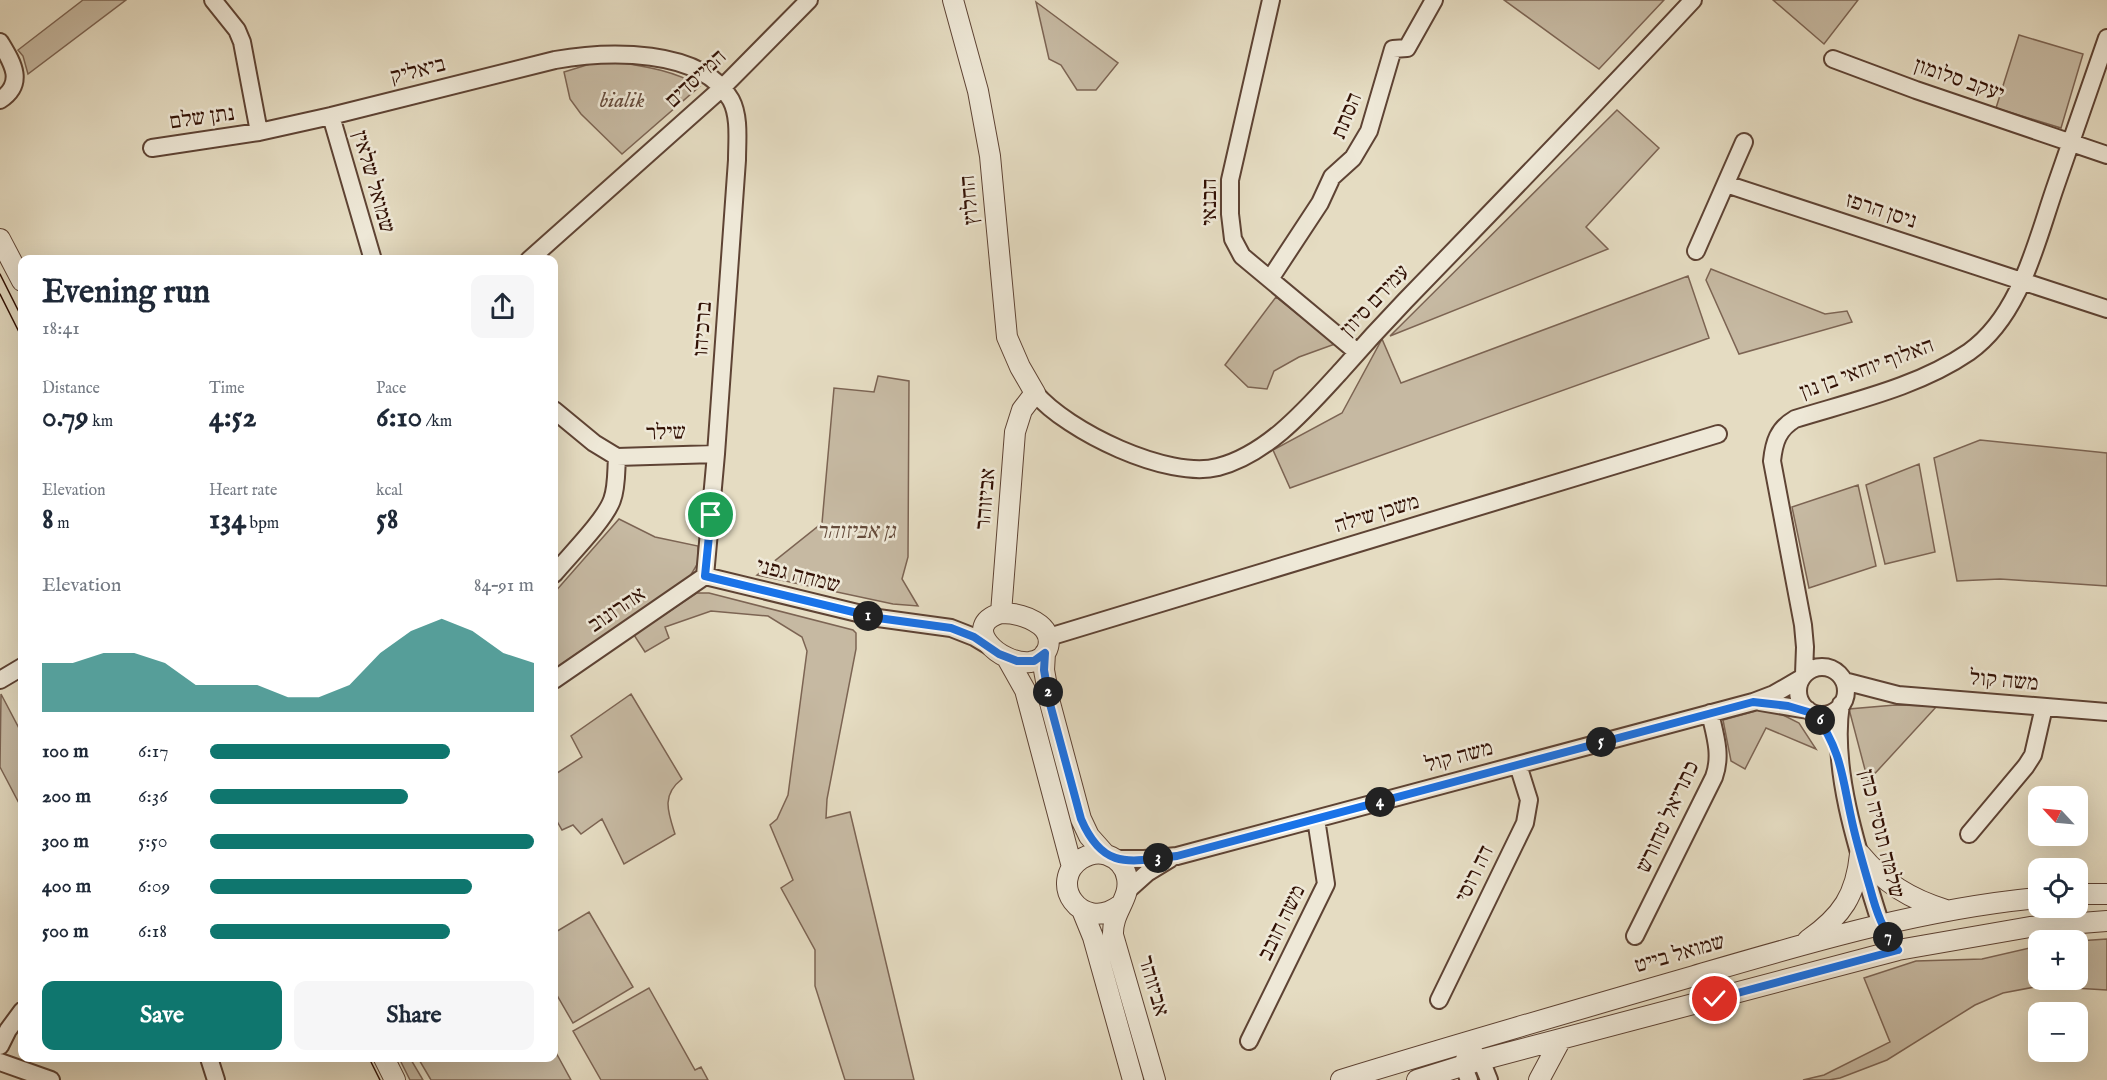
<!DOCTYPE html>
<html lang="en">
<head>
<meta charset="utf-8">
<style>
  :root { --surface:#fff; --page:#f6f6f7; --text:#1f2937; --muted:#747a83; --accent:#0f766e }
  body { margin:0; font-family:"IM FELL English","Frank Ruhl Libre",serif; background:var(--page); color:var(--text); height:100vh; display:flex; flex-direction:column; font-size:22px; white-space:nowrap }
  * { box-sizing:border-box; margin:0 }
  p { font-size:20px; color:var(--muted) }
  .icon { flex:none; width:33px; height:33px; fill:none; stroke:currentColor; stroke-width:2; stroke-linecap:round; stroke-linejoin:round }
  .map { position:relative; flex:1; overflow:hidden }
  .details { position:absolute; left:18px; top:255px; width:540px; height:807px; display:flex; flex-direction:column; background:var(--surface); border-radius:12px; box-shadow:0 6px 24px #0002 }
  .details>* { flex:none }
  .needle { width:39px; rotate:296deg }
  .fabs { position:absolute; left:2028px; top:786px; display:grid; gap:12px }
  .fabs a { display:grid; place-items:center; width:60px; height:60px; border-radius:12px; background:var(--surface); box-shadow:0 6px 24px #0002; font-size:30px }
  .pin { position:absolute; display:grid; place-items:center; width:51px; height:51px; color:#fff; margin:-26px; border:3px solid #fff; border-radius:50%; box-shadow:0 2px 6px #0007 }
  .km { position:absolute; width:30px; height:30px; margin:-15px; border-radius:50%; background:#222; color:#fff; font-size:16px; line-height:30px; text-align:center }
  .round { display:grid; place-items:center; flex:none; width:63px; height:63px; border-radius:12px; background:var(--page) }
  .head { display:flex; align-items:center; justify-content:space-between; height:102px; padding:0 24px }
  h1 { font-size:33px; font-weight:700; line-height:45px }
  .stats { display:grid; grid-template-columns:repeat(3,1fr); gap:9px; height:102px; padding:6px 24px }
  .stats div { display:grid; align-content:center }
  .stats b { font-size:30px; font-weight:700 }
  .stats small { font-size:16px; font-weight:400 }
  .stats p { font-size:16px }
  .chart { height:168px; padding:12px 24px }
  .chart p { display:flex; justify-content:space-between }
  .chart svg { width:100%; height:108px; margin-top:6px; fill:var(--accent); opacity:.7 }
  .cta { display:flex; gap:12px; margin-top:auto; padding:12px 24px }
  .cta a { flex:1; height:69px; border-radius:12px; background:var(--accent); color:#fff; font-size:24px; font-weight:700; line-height:69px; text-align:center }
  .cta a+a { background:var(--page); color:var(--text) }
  ul { padding:0 24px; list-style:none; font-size:20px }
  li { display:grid; grid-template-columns:96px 72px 1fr; align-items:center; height:45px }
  li i { height:15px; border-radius:8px; background:var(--accent) }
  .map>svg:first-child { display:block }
  .green { fill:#c6b9a2; stroke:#7c6453; stroke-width:1.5 }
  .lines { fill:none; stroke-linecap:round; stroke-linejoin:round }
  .minor-casing { stroke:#5e4334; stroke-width:20 }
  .tertiary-casing { stroke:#5e4334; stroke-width:22 }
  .minor { stroke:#eee8d7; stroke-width:16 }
  .tertiary { stroke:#eee8d7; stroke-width:20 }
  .tram { stroke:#311004; stroke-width:1.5 }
  .route-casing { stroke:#fff; stroke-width:12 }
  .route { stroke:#1a73e8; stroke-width:8 }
  .labels { text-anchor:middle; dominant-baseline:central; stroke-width:5; stroke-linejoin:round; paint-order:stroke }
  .street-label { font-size:22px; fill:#311004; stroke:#eee8d7 }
  .park-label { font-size:22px; font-style:italic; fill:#654b3b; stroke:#eee8d7 }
</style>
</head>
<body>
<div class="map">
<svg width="2107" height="1080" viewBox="0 0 2107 1080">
  <rect width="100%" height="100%" fill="#e5dcc2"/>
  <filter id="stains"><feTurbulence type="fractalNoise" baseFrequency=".00333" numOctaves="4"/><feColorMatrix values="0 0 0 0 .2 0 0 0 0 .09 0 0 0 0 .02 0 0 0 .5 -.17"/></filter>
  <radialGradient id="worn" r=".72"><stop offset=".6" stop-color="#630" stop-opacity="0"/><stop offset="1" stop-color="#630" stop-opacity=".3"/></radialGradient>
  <path class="green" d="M 83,0 L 126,0 L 28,74 L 23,56 L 18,50 Z
    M 1504,0 L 1664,0 L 1599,69 Z
    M 1773,0 L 1858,0 L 1824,44 Z
    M 1036,2 L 1118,63 L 1096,90 L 1077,90 L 1061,65 L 1049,59 Z
    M 2019,35 L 2083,54 L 2061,128 L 1996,108 Z
    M 618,62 C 648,67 674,71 700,86 L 622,154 L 581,114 L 570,99 L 564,72 L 590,64 Z
    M 1617,110 L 1659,148 L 1586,227 L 1608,249 L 1390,336 Z
    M 1711,269 L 1825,314 L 1847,311 L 1852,322 L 1739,354 L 1706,280 Z
    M 1688,276 L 1709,338 L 1290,488 L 1273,450 L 1342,413 L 1382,339 L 1401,383 Z
    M 1276,297 L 1335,344 L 1299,357 L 1274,371 L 1267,389 L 1248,387 L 1225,365 Z
    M 878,376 L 909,381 L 908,557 L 902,579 L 918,606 L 893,604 L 757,575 L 822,523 L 834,388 L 874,392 Z
    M 1980,440 L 2107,453 L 2107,586 L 2000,579 L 1957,581 L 1934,458 Z
    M 1919,464 L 1935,552 L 1885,564 L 1866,485 Z
    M 1858,485 L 1876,566 L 1809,588 L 1792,507 Z
    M 619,519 L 655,537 L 698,546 L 698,563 L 689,578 L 554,669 L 554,593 Z
    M 697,593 L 709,593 L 853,630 L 856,633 L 856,649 L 827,799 L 826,818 L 850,812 L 914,1080 L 845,1080 L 815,986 L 815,950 L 781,888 L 793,880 L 770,825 L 777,819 L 788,795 L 807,651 L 802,637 L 768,616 L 711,611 L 665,627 L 669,638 L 645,652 L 634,635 Z
    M 1,694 L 22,734 L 22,809 L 0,767 Z
    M 631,694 L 682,779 C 661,795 668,812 675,834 L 624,864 L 602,819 L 581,834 L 573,825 L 562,830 L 554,816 L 554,775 L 582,757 L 571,736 Z
    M 1895,705 L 1937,706 L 1868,781 L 1849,709 Z
    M 1763,709 L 1781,714 L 1799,723 L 1816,749 L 1766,728 L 1745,769 L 1731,761 L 1723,720 Z
    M 589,912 L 633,987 L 573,1023 L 554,990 L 554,933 Z
    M 2107,939 L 2107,990 L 2040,986 L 2003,993 L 1975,1005 L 1887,1060 L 1840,1078 L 1829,1080 L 1803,1080 L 1824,1075 L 1890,1042 L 1864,978 L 1916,961 L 1982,959 L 2038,946 L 2038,980 L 2078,980 L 2078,941 Z
    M 649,988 L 695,1070 L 701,1067 L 708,1080 L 601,1080 L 573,1031 Z
    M 554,1049 L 571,1080 L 431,1080 L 418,1058 L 554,1058 Z
    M 399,1058 L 410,1058 L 423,1080 L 410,1080 Z"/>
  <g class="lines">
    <defs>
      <path id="minor" d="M 213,0 L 237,30 L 242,42 L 259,132
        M 1271,0 L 1230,180 L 1230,214 L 1233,239 L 1242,256 L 1357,352
        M 0,42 C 12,62 26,83 0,100
        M 1833,59 L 1916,90 L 2107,155
        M 331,116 L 373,260
        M 152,148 L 259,132 L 331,116 L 555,60 C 606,51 701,47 731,100 C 740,117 737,141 737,160 L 716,454 L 705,576
        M 1726,184 L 2107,309
        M 1696,251 L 1744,142
        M 529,260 L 722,88 L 809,0
        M 1270,279 L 1320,203 L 1332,177 L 1353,158 L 1369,131 L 1393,49 L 1407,48 L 1434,0
        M 1035,393 C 1067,431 1168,480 1218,467 C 1268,454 1307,408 1341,371 C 1362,347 1383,324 1405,301 C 1502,201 1598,102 1693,0
        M 554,410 L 594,443 L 617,457 L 716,454
        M 554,574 C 569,556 605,520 612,500 C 617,487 616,471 617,457
        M 705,576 L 878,618 L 951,628 L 974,637 L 989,646
        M 1049,637 L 1718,434
        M1798 691a24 24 0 1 1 48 0a24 24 0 1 1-48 0Z
        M 1804,674 L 1805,647 L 1803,625 L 1772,461 C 1774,442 1778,429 1795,419 C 1853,401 1918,387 1969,352 C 2021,315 2036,242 2056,185 C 2073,136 2090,87 2107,38
        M 0,680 L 22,667
        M 554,680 L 705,576
        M 1844,681 L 1898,695 L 2107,712
        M 1760,702 L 1808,710
        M 1841,704 C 1830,771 1861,861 1881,925 L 1888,937 L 1898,950
        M 1969,834 L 2026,766 L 2033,755 L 2044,707
        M 1115,859 L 1144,859 L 1177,856 L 1753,702 L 1774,694 L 1800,679
        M 1128,890 L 1147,873 L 1170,859
        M 1635,936 L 1714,777 C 1722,755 1715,735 1710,713
        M 1439,1000 L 1525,823 L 1529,800 L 1518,765
        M 1249,1041 L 1326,884 L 1316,819
        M 1466,1042 L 1481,1060 L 1489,1080
        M 0,1046 L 8,1030 L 22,1011
        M 1465,1055 L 1463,1065 L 1469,1080
        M 209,1058 L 216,1080
        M 0,1062 L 51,1080"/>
      <path id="tertiary" d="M 953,0 L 978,91 L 990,156 L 1007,337 L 1020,367 L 1035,393 L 1022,410 L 1015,432 L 1001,613
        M 0,239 L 22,281
        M 1001,613 C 1015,613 1028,616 1040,625 C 1055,637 1050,659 1030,662 C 1000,665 959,626 1001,613 Z
        M 1045,653 L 1044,670 L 1050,703 L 1081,819 L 1089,836 L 1105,854
        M 1007,658 L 1025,690 L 1072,867
        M 1860,854 C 1884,883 1910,899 1946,910
        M 2078,894 L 2107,894
        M 1119,906 C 1081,933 1047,882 1081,859 C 1089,854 1099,852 1107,855 C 1118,859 1125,867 1127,878 C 1131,899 1112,911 1113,935 L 1155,1080
        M 1082,910 L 1093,937 L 1133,1080
        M 1808,940 C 1842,916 1856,895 1860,854
        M 384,1058 L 395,1080
        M 1341,1080 C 1458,1044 1576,1010 1694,976 C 1807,943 1921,909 2038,898
        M 1417,1080 L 1481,1060 L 1898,950 L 2030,927 L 2107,921
        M 1539,1080 L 1561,1039"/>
    </defs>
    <use href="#minor" class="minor-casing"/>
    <use href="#tertiary" class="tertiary-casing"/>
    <use href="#minor" class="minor"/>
    <use href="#tertiary" class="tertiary"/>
    <path class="tram" d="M 0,274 L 22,318
      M 0,294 L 22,338
      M 369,1058 L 380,1080"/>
  </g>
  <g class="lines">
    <defs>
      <path id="route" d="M 711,515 L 705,576 L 878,618 L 951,628 L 974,637 L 999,654 L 1017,661 L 1034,661 L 1045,653 L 1044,670 L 1050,704 L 1081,819 C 1103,870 1128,862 1177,856 L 1753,702 L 1788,706 L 1815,714 C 1841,750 1842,776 1851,817 C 1856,841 1863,864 1870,888 C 1876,911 1883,931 1898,950 L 1715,999"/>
    </defs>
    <use href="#route" class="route-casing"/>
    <use href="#route" class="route"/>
  </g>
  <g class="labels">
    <g class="street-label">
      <text transform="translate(418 71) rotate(-14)">ביאליק</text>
      <text transform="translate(696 79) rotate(-43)">המייסדים</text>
      <text transform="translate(1959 80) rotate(19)">יעקב סלומון</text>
      <text transform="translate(1347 116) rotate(-68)">הסתת</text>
      <text transform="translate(202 118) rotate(-8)">נתן שלם</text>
      <text transform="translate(373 182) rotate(74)">שמואל שלאין</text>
      <text transform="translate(970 200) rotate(-95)">החלוץ</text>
      <text transform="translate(1210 202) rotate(-90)">הבנאי</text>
      <text transform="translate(1881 211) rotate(18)">ניסן הרפז</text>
      <text transform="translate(1375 301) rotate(-47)">עמירם סיוון</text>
      <text transform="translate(703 329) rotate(-86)">ברכיהו</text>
      <text transform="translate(1867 369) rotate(-20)">האלוף יוחאי בן נון</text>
      <text transform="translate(666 433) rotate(-2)">שילר</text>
      <text transform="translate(986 499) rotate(-85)">אביזוהר</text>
      <text transform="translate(1377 514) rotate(-17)">משכן שילה</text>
      <text transform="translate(798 576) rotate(14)">שמחה גפני</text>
      <text transform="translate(617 610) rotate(-34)">אהרונוב</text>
      <text transform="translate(2004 681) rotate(5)">משה קול</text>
      <text transform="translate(1459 757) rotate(-15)">משה קול</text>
      <text transform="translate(1668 817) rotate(-65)">כתריאל טחורש</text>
      <text transform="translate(1881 834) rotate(76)">שלמה תוסיה כהן</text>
      <text transform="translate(1475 874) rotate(-64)">דה רוסי</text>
      <text transform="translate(1282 923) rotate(-64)">משה חובב</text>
      <text transform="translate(1680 954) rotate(-16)">שמואל בייט</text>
      <text transform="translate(1153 986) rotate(74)">אביזוהר</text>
    </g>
    <g class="park-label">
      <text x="622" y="101">bialik</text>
      <text x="856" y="532">גן אביזוהר</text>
    </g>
  </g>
  <rect width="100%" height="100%" filter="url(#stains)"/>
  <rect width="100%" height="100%" fill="url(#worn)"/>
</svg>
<div class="fabs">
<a><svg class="needle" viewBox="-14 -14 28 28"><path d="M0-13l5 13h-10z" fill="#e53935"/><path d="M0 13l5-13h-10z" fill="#747a83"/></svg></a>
<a><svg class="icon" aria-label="locate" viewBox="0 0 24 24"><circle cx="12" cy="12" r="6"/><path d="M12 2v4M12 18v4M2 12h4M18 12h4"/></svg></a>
<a>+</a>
<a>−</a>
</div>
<div class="pin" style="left:711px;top:515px;background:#1e9e55"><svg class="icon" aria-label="arrive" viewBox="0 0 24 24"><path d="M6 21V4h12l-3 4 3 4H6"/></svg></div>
<div class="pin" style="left:1715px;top:999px;background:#d93025"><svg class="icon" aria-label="check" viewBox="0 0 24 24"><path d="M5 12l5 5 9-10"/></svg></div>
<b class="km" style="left:868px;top:616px">1</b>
<b class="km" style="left:1048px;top:692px">2</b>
<b class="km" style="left:1158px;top:858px">3</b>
<b class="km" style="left:1380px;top:802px">4</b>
<b class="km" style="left:1601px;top:742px">5</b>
<b class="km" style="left:1820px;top:720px">6</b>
<b class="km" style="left:1888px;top:937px">7</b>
<section class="details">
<div class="head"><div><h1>Evening run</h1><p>18:41</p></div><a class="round"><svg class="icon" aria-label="share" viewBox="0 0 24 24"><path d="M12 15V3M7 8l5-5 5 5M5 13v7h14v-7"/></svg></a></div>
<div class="stats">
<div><p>Distance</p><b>0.79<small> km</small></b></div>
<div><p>Time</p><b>4:52</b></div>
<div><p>Pace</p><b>6:10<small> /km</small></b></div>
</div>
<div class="stats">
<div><p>Elevation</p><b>8<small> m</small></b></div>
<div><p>Heart rate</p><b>134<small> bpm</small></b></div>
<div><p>kcal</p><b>58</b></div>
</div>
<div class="chart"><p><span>Elevation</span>84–91 m</p>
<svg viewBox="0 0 160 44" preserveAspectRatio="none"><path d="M0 44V24L10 24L20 20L30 20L40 24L50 33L60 33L70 33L80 38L90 38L100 33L110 20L120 11L130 6L140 11L150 20L160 24V44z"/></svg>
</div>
<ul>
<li><b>100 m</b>6:17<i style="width:74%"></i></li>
<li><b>200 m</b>6:36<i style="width:61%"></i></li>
<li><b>300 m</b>5:50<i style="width:100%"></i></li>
<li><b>400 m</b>6:09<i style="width:81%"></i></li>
<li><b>500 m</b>6:18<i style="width:74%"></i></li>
</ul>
<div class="cta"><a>Save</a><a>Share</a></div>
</section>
</div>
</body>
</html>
